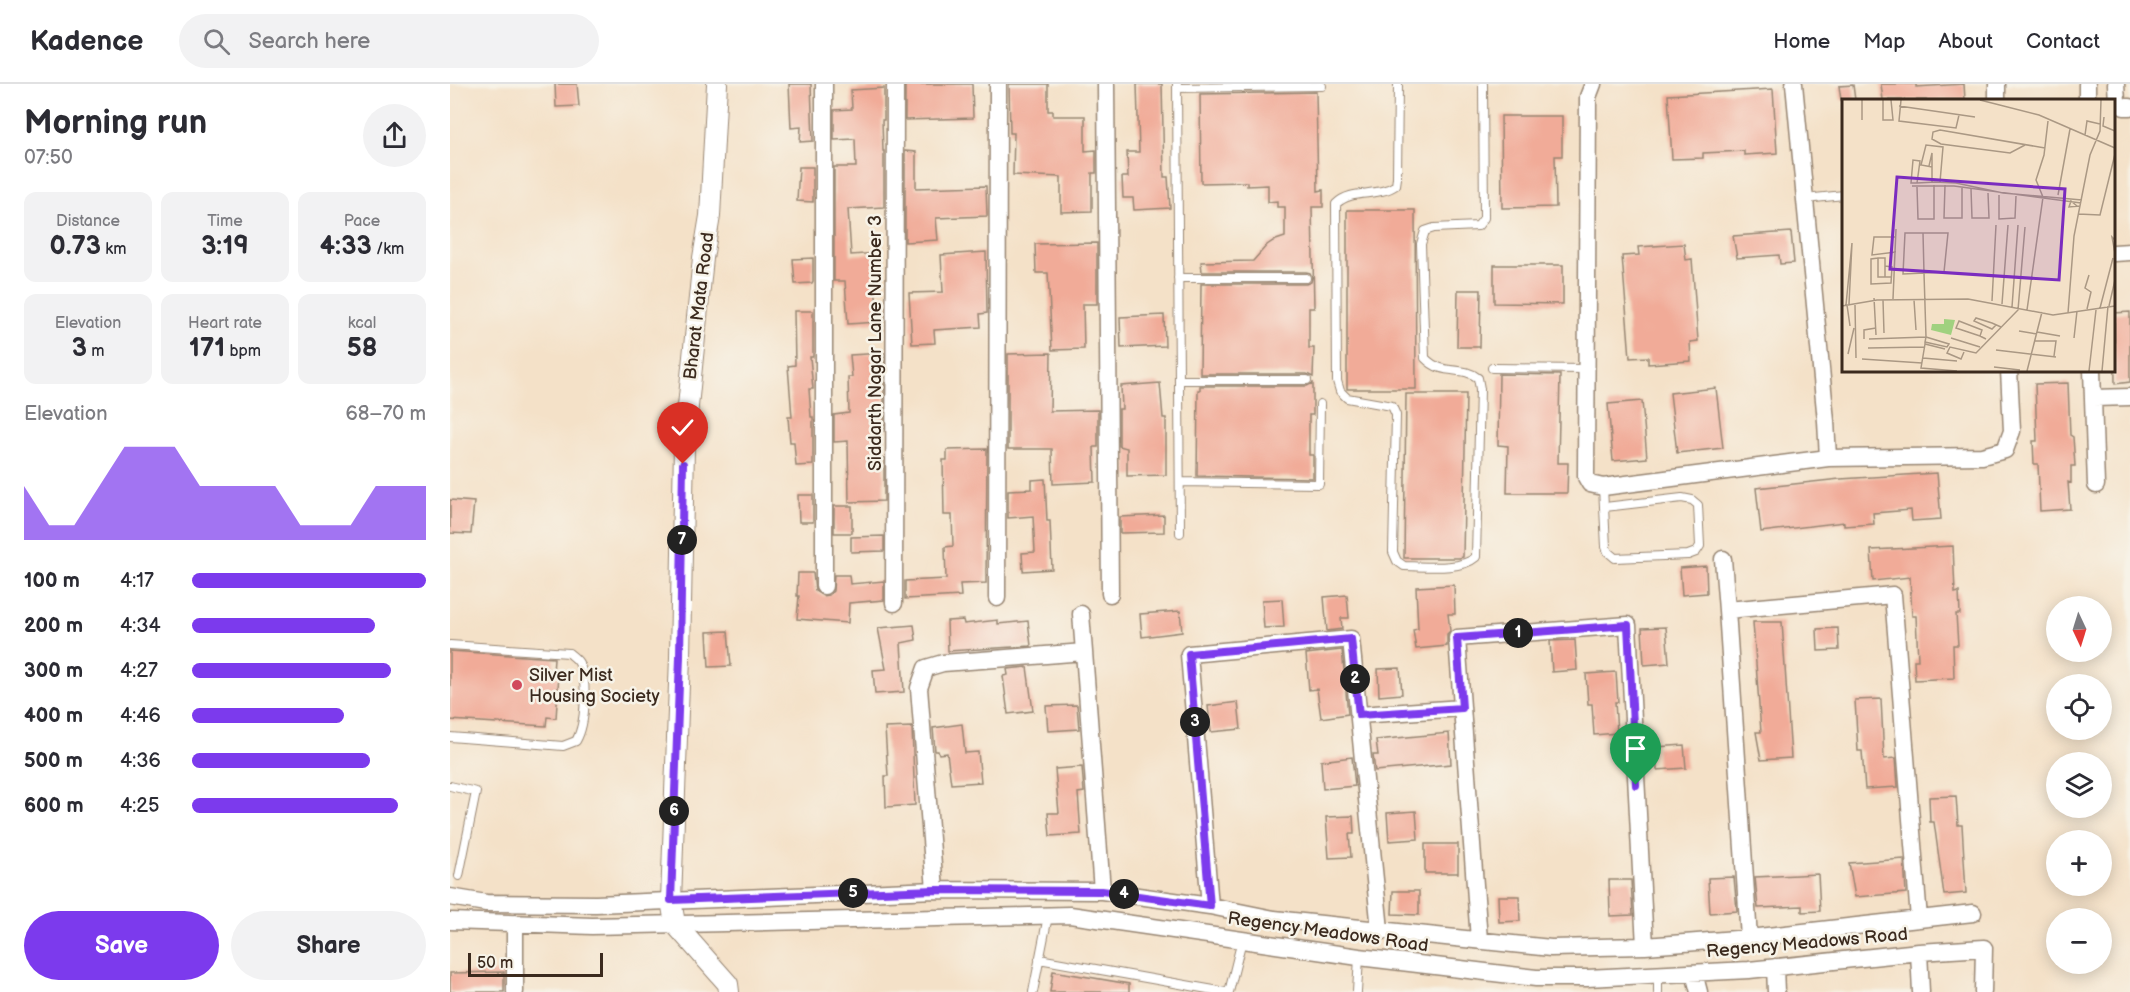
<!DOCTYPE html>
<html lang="en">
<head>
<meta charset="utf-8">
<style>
  :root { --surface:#fff; --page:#f2f2f3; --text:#2b2b33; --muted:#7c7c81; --line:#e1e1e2; --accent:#7c3aed }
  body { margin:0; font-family:"Balsamiq Sans",sans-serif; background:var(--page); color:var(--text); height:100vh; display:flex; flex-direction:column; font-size:22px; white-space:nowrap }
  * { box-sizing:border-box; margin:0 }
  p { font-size:20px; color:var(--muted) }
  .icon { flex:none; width:33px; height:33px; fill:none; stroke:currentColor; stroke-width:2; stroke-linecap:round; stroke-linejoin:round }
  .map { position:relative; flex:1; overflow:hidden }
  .details { display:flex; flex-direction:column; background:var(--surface); width:450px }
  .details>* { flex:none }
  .needle { width:39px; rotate:176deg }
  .fabs { position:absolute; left:1596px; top:512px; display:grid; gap:12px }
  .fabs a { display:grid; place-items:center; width:66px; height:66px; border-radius:50%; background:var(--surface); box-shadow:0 3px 15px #0003; font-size:30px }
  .scale { position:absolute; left:18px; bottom:15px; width:135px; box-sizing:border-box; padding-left:6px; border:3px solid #3b2a1e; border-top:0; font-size:16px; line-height:21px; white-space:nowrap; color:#3b2a1e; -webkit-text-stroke:4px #f7f3e8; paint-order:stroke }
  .pin { position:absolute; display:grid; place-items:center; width:51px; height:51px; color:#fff; margin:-62px -26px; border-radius:50% 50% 50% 0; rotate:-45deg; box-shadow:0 0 6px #0007 }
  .pin .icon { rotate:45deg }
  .km { position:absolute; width:30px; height:30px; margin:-15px; border-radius:50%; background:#222; color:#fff; font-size:16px; line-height:30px; text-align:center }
  .round { display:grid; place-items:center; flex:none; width:63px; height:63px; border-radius:32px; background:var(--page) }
  .overview { display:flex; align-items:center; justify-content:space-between; height:102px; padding:0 24px }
  h1 { font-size:33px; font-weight:700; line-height:45px }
  .figures { display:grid; grid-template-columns:repeat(3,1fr); gap:9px; height:102px; padding:6px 24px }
  .figures div { display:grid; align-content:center; border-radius:12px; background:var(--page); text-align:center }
  .figures b { font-size:26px; font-weight:700 }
  .figures small { font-size:16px; font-weight:400 }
  .figures p { font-size:16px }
  .chart { height:168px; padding:12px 24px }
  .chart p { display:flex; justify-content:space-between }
  .chart svg { width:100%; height:108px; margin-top:6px; fill:var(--accent); opacity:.7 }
  .action { display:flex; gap:12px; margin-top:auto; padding:12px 24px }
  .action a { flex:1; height:69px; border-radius:36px; background:var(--accent); color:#fff; font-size:24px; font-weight:700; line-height:69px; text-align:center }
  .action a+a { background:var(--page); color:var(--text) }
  ul { padding:0 24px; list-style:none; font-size:20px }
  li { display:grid; grid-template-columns:96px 72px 1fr; align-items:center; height:45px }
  li i { height:15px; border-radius:8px; background:var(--accent) }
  header { display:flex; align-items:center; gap:36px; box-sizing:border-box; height:84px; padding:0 30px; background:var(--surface); border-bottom:2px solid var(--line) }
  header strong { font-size:28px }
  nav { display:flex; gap:33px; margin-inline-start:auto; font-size:21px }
  .search { width:420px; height:54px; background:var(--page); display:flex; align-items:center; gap:15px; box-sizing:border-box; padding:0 21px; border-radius:33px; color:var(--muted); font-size:22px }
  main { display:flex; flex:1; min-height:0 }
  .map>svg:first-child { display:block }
  .building { fill:#f1ab98 }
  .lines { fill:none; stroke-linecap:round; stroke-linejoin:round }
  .service-casing { stroke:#988673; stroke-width:10 }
  .minor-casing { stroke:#988673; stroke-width:19 }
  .tertiary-casing { stroke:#988673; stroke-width:22 }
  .service { stroke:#fff; stroke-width:8 }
  .minor { stroke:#fff; stroke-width:16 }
  .tertiary { stroke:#fff; stroke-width:20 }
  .route-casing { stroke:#fff; stroke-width:12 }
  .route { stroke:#7c3aed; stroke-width:8 }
  .poi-dot { fill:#d1495b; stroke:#f7f3e8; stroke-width:2 }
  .labels { text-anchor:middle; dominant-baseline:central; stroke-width:5; stroke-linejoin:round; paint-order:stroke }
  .street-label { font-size:18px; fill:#3b2a1e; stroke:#f7f3e8 }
  .poi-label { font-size:18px; fill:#3b2a1e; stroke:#f7f3e8; text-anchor:start }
  .inset-road { fill:none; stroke:#aa9884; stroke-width:1.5 }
  .view { fill:#7b2cbf; fill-opacity:0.15; stroke:#7b2cbf; stroke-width:3 }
  .inset-edge { fill:none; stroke:#3b2a1e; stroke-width:3 }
</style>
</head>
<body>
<header>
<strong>Kadence</strong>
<div class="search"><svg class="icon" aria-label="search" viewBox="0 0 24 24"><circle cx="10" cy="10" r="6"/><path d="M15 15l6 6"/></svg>Search here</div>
<nav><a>Home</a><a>Map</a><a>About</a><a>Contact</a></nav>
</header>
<main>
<section class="details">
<div class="overview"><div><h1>Morning run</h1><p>07:50</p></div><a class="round"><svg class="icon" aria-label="share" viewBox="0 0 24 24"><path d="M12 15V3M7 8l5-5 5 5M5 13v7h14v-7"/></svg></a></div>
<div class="figures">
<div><p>Distance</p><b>0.73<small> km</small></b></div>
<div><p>Time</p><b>3:19</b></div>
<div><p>Pace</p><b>4:33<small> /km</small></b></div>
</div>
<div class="figures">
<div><p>Elevation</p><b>3<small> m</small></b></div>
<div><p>Heart rate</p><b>171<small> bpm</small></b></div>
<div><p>kcal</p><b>58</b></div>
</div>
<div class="chart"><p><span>Elevation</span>68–70 m</p>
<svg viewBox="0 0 160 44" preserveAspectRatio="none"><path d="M0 44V22L10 38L20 38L30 22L40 6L50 6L60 6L70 22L80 22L90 22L100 22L110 38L120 38L130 38L140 22L150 22L160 22V44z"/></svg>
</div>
<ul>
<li><b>100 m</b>4:17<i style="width:100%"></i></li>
<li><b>200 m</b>4:34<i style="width:78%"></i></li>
<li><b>300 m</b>4:27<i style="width:85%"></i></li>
<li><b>400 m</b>4:46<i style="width:65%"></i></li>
<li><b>500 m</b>4:36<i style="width:76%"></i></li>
<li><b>600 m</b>4:25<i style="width:88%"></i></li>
</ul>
<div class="action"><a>Save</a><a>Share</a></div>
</section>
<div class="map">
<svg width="1680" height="908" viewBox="0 0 1680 908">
  <rect width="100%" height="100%" fill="#f7f3e8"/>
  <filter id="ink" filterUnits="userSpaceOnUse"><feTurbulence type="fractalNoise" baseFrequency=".0167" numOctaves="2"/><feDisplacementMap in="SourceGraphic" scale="12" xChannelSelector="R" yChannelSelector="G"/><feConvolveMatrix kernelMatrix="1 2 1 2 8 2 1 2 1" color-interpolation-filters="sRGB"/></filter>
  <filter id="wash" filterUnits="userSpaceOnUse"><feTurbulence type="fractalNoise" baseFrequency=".008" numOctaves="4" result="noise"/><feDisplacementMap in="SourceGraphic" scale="24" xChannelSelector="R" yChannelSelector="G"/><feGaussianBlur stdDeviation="1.35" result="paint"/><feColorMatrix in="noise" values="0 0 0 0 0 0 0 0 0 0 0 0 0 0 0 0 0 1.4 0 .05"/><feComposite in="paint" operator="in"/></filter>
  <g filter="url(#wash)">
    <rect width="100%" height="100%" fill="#f4e1c8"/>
    <g id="blocks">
      <path class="building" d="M 105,0 L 127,0 L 129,22 L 106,23 Z
        M 339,0 L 361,0 L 363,57 L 350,58 L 351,43 L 341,44 Z
        M 455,0 L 522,0 L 523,34 L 455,36 Z
        M 559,0 L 598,0 L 598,27 L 603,27 L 603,32 L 635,32 L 635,67 L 646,66 L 646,89 L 642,89 L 642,127 L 611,128 L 611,93 L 563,91 L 564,49 L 560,49 Z
        M 687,0 L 712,0 L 714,93 L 718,93 L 720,124 L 684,126 L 683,114 L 673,114 L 672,93 L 678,93 L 677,68 L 689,68 Z
        M 1431,0 L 1466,0 L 1466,3 L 1514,0 L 1515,16 L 1433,16 Z
        M 1403,1 L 1405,16 L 1391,16 L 1389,2 Z
        M 434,4 L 434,36 L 432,36 L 433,67 L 434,67 L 434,123 L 398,125 L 401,171 L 428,169 L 431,200 L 425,200 L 428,238 L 398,240 L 395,197 L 384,197 L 384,83 L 406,83 L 405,55 L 384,56 L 384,26 L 402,25 L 401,6 Z
        M 1323,5 L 1327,69 L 1294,71 L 1294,67 L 1253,69 L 1253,74 L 1222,75 L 1218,11 Z
        M 866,8 L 868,107 L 873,106 L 873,123 L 862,123 L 864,224 L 859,224 L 859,264 L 864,264 L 863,293 L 857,290 L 750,290 L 751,200 L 856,200 L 861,198 L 862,193 L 860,189 L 856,188 L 752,188 L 751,178 L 803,177 L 817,161 L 823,157 L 835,153 L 835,123 L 827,123 L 827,117 L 818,118 L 818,101 L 797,102 L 797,98 L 751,99 L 750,10 Z
        M 1051,32 L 1112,32 L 1112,72 L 1105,72 L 1106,123 L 1052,124 Z
        M 455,67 L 466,68 L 466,104 L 536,102 L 537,132 L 486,134 L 488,156 L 455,158 Z
        M 349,83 L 363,83 L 363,118 L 347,117 Z
        M 897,126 L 965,126 L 966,305 L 897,305 Z
        M 1341,148 L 1344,179 L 1330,180 L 1329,171 L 1287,174 L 1283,152 Z
        M 647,159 L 647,220 L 633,220 L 634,265 L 602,266 L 598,189 L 586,189 L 585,160 Z
        M 1234,160 L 1236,176 L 1242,175 L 1248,257 L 1240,258 L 1241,277 L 1198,280 L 1198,273 L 1180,274 L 1172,172 L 1189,171 L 1188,163 Z
        M 536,168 L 537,229 L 530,230 L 531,243 L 484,246 L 485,259 L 462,260 L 459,209 L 493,208 L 491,171 Z
        M 363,174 L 363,197 L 362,199 L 345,200 L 343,175 Z
        M 1044,181 L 1113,181 L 1113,220 L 1044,219 Z
        M 1008,206 L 1031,206 L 1030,263 L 1007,263 Z
        M 344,227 L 363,227 L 363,273 L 360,273 L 363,305 L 359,305 L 361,333 L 363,333 L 363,381 L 346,382 L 344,358 L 340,358 L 338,333 L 342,333 L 338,282 L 345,281 Z
        M 1680,228 L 1680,298 L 1665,300 L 1664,229 Z
        M 714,231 L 715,262 L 671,264 L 670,233 Z
        M 434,269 L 434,347 L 430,347 L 431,374 L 434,374 L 434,417 L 399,418 L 398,357 L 384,358 L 384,331 L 399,329 L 398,293 L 402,293 L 400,271 Z
        M 601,269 L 600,327 L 648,326 L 648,363 L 644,363 L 645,398 L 603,400 L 602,365 L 558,365 L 558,270 Z
        M 1049,290 L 1110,291 L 1108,379 L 1118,379 L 1117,409 L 1057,409 L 1058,362 L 1048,361 Z
        M 710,299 L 713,334 L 716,334 L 716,391 L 677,392 L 677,364 L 669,362 L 669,325 L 672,325 L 671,302 Z
        M 863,299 L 863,331 L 859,331 L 859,371 L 863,371 L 863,394 L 747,392 L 748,306 L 750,306 L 750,302 L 857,302 Z
        M 1618,299 L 1620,351 L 1623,353 L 1625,382 L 1621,382 L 1621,399 L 1618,398 L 1620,425 L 1590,427 L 1588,380 L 1584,380 L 1583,357 L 1587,357 L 1585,300 Z
        M 1266,304 L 1273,364 L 1227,369 L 1220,309 Z
        M 956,310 L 1016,310 L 1013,473 L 1009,474 L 954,474 Z
        M 1192,317 L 1197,374 L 1163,377 L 1158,320 Z
        M 537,365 L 536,499 L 510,500 L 511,512 L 455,515 L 455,497 L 496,495 L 495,463 L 503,462 L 502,431 L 494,431 L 493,376 L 497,376 L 497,366 Z
        M 1487,389 L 1491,435 L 1462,437 L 1461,426 L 1423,429 L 1424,440 L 1394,442 L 1394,438 L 1311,448 L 1306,404 L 1390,395 Z
        M 595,395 L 597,437 L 600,437 L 602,485 L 573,487 L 572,469 L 585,468 L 583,432 L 558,434 L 558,406 L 582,405 L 582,396 Z
        M 348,411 L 363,411 L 363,438 L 349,438 Z
        M 0,416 L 24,418 L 21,450 L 0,449 Z
        M 384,422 L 402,422 L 402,449 L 384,449 Z
        M 714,431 L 714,448 L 670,449 L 670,433 Z
        M 434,452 L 434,467 L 401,468 L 401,453 Z
        M 1503,462 L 1505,509 L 1509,508 L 1510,530 L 1506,530 L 1508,561 L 1503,561 L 1504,594 L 1465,596 L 1464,576 L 1468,576 L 1466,532 L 1462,532 L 1460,493 L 1423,497 L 1421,466 Z
        M 1256,482 L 1257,509 L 1232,511 L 1230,484 Z
        M 348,489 L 363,489 L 365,507 L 373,512 L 379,511 L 383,507 L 384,491 L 399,491 L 400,500 L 434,497 L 434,516 L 399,519 L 398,539 L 347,535 L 349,512 L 347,512 Z
        M 1004,501 L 1005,530 L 998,530 L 1000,547 L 997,550 L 997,562 L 966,565 L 963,546 L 968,545 L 966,503 Z
        M 897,511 L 899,534 L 891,534 L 892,545 L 877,547 L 874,513 Z
        M 832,515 L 834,543 L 814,544 L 812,516 Z
        M 730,527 L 732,548 L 692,553 L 690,530 Z
        M 513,536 L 514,540 L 548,536 L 548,540 L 578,537 L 581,562 L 498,567 L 497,537 Z
        M 1303,538 L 1332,538 L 1341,674 L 1311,676 L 1306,648 L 1311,648 Z
        M 464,541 L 466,556 L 451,559 L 454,608 L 425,610 L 423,586 L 436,585 L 428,544 Z
        M 1216,543 L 1219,579 L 1194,581 L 1192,544 Z
        M 1388,544 L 1389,566 L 1368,567 L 1367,545 Z
        M 278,547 L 281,582 L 259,583 L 257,548 Z
        M 1125,556 L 1127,586 L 1102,588 L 1100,557 Z
        M 892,566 L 898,630 L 871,634 L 867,605 L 859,606 L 856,570 Z
        M 0,567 L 104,574 L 103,590 L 109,590 L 106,634 L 97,633 L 96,642 L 0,636 Z
        M 577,583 L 583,627 L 558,630 L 553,592 L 558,591 L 557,585 Z
        M 950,584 L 952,610 L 929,612 L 928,585 Z
        M 1166,588 L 1168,618 L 1165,618 L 1167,649 L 1144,651 L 1142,620 L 1138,620 L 1136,590 Z
        M 1431,615 L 1434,675 L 1446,674 L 1448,703 L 1415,705 L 1412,667 L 1408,667 L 1405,616 Z
        M 788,618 L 791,645 L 761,648 L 758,622 Z
        M 627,621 L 629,645 L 598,647 L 596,622 Z
        M 512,640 L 515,669 L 528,668 L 531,698 L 501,700 L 497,669 L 489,670 L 488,667 L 485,667 L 483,644 Z
        M 462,643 L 465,721 L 436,723 L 435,692 L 438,692 L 435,644 Z
        M 999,649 L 1001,680 L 925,687 L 923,671 L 928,671 L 926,656 Z
        M 1234,661 L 1236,684 L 1207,686 L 1206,663 Z
        M 902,673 L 905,702 L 873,705 L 871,677 Z
        M 632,683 L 634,708 L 628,709 L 631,750 L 600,752 L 598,729 L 609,729 L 605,685 Z
        M 1506,712 L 1508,741 L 1512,741 L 1516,809 L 1494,811 L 1484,738 L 1480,738 L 1479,713 Z
        M 966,727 L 968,755 L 939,757 L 937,729 Z
        M 903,732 L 904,750 L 899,750 L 901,773 L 879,774 L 876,733 Z
        M 975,760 L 1008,760 L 1008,789 L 975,789 Z
        M 1454,775 L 1456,809 L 1405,813 L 1399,779 Z
        M 1368,790 L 1370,827 L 1352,828 L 1352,822 L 1308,824 L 1305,793 Z
        M 1284,793 L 1287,827 L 1260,829 L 1258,794 Z
        M 1159,796 L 1181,796 L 1183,831 L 1160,832 Z
        M 943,807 L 969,807 L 969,831 L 942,830 Z
        M 1048,812 L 1069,812 L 1070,837 L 1049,838 Z
        M 603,887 L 679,900 L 679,908 L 600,908 Z
        M 54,888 L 54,908 L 0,908 L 0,889 Z"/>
    </g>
  </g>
  <g filter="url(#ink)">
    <use href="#blocks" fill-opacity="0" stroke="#988673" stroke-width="1.5"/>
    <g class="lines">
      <defs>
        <path id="service" d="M 727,0 L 730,449
          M 948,0 L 947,94 L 946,101 C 928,114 902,104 886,120 L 887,297 L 890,307 L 897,314 L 942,322 L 946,331 L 943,468 L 947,477 L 954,482 C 974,482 1010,487 1026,473 L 1030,305 L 1028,294 C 1012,281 993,293 975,274 L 971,160 L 975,147 L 984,144 L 1028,142 L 1034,134 L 1033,0
          M 727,4 L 872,2
          M 1355,115 L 1394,111
          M 728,194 L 856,194
          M 1042,284 L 1136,285
          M 729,296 L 857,296
          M 730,398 L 869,400 L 870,320
          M 1153,403 L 1156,463 L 1158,468 L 1165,474 L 1238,471 L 1246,468 L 1250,462 L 1248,421 L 1242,416 L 1232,414 L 1155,423
          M 0,561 L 119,569 C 122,572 127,575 129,579 C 138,597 136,640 126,657 L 113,662 L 0,653
          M 0,702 L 26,708 L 9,792
          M 589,875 L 775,908
          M 1208,890 L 1208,908
          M 583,908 L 598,832
          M 779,908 L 792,856
          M 907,908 L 909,873"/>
        <path id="minor" d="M 656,0 L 660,510
          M 1143,0 L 1138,13 L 1136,393 L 1140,400 L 1153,403 L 1378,374 L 1376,337 L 1344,0
          M 1547,0 L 1547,16
          M 1637,0 L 1637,16
          M 1666,0 L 1667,18 L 1674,23 L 1680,23
          M 1664,169 L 1680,168
          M 1642,286 L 1646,401
          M 1644,314 L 1680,313
          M 1378,374 L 1532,372 L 1555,366 L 1562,347 L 1559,286
          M 1273,475 L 1277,526
          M 374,502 L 374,0
          M 547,514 L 548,0
          M 444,519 L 445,0
          M 631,530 L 634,568
          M 909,631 L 1012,624
          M 485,806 L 469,604 L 476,584 L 493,579 L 634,568 L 652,807
          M 0,813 L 36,819 L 146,820 L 485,806 L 652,807 L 760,822 L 824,835 L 1101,864 L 1195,862 L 1299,854 L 1523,829
          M 760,822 L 739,570 L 901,555 L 930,846
          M 0,837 L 142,842 L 620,831 L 909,873 L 1086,894 L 1137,894 L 1299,886 L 1469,868 L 1534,864 L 1533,908
          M 1299,854 L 1277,526 L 1443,511 L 1469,835
          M 1029,856 L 1007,554 L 1178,541 L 1195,862
          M 1469,868 L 1471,908
          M 1325,883 L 1326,908
          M 1244,889 L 1249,908
          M 65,908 L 65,839"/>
        <path id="tertiary" d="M 267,0 L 260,132 L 253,174 L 234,362 L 230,573 L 221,816 L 225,840 L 278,900 L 279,908"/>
      </defs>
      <use href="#service" class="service-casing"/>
      <use href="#minor" class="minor-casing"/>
      <use href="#tertiary" class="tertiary-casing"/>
      <use href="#service" class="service"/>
      <use href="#minor" class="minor"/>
      <use href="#tertiary" class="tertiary"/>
    </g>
  </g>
  <g class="lines" filter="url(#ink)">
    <defs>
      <path id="route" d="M 233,380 L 230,573 L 221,816 L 485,806 L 652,807 L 760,822 L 739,570 L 901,555 L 909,631 L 1012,624 L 1007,554 L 1178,541 L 1186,701"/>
    </defs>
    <use href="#route" class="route-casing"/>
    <use href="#route" class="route"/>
  </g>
  <circle class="poi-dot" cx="67" cy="601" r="6"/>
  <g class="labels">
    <g class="street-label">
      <text transform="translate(249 222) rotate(-83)">Bharat Mata Road</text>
      <text transform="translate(425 259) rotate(-90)">Siddarth Nagar Lane Number 3</text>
      <text transform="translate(878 848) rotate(8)">Regency Meadows Road</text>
      <text transform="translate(1357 859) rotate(-5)">Regency Meadows Road</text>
    </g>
    <g class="poi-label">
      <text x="79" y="591">Silver Mist<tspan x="79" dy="21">Housing Society</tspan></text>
    </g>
  </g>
  <g transform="translate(1392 15)">
    <rect width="273" height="273" fill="#f4e1c8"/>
    <path d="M 102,220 L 113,221 L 109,236 L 89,231 L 90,225 L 102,225 Z" fill="#a0d17f"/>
    <path class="inset-road" d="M 41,1 L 41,21 L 51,21 L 49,1M 59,1 L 57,22 L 114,29 L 117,16M 138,1 L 197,16 L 273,49M 57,7 L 133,18M 262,18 L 261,27 L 273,32M 20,21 L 20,1M 243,36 L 245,22 L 258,25M 183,46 L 168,54 L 99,45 L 90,40 L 91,33 L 98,31 L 203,49M 87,67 L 90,54 L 90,68M 90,83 L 90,68 L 79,66 L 84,46 L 101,48 L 98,83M 75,84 L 78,62 L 71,61 L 69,84 L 75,84 L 93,83 L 114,84 L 161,94 L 240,101M 103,86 L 102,119 L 120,119 L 120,88M 70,87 L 112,87 L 239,104M 75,88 L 76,120 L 92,120 L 92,86M 129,90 L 130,119 L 147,119 L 146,94M 157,96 L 157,120 L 173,119 L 174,97M 216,96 L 228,30M 235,107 L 229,102 L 227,108 L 238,107M 236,115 L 258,116 L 273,55M 273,141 L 270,138 L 273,154M 54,153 L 30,156 L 32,138 L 54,138M 36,159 L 29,160 L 29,185 L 49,184 L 50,168 L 43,167M 43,178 L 43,159 L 36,159 L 36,178 L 49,178M 32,199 L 34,236M 51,200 L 54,130M 41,201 L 42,234M 72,201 L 74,231M 150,202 L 154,126M 160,205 L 166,126M 4,206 L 10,144 L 7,205M 5,206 L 8,227M 13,206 L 14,259M 0,207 L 35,201 L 126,200 L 211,216 L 273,207M 267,207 L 273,181M 170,208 L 176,126M 258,209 L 271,159M 245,210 L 249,193 L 243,189 L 247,176M 185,211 L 201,98 L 194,81 L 202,56 L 206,22M 226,214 L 232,137 L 248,56 L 258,32 L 259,1M 0,221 L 0,241M 154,226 L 150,230 L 132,222 L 134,219 L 150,224 L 159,228M 177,232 L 195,235M 195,233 L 218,237M 138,237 L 114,229 L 117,222 L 140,231 L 138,237 L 144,240M 109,239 L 138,248M 232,239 L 235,212M 22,240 L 22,231 L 34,229M 27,240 L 84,238 L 82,174 L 102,173 L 106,134 L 81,134 L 82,174 L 61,175 L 63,134 L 81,134M 192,242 L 214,242 L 212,257M 83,243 L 105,248 L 107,245 L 84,238 L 83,243 L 83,245 L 79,269 L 115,272M 83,245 L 103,250M 26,249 L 83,248M 154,251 L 214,258M 122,253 L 119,260 L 105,254 L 108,248 L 134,254 L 176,211 L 183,128M 6,255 L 12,229M 81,259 L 115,262M 20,260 L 80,264M 152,268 L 178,271M 185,272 L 200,213M 247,272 L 254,211M 260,272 L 266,207"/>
    <path class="view" d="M 55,78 L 223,90 L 217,181 L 48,170 Z"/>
    <rect width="273" height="273" class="inset-edge"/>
  </g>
</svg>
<div class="fabs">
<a><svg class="needle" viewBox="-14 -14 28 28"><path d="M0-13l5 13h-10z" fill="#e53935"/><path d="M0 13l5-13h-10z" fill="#7c7c81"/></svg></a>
<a><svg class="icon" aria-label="locate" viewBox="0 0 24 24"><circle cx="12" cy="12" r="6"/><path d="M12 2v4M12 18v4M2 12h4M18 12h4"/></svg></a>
<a><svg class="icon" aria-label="layers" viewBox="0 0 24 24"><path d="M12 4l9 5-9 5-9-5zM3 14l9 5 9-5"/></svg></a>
<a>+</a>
<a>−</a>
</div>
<div class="scale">50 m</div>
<div class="pin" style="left:1186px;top:701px;background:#1e9e55"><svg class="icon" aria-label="arrive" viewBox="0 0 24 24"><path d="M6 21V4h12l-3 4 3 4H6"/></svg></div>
<div class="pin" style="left:233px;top:380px;background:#d93025"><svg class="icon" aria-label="check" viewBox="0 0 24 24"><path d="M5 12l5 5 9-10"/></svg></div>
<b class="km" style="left:1068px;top:549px">1</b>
<b class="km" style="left:905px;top:595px">2</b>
<b class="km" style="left:745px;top:638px">3</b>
<b class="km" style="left:674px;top:810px">4</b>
<b class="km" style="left:403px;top:809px">5</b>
<b class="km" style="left:224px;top:727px">6</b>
<b class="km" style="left:232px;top:456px">7</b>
</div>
</main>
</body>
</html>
